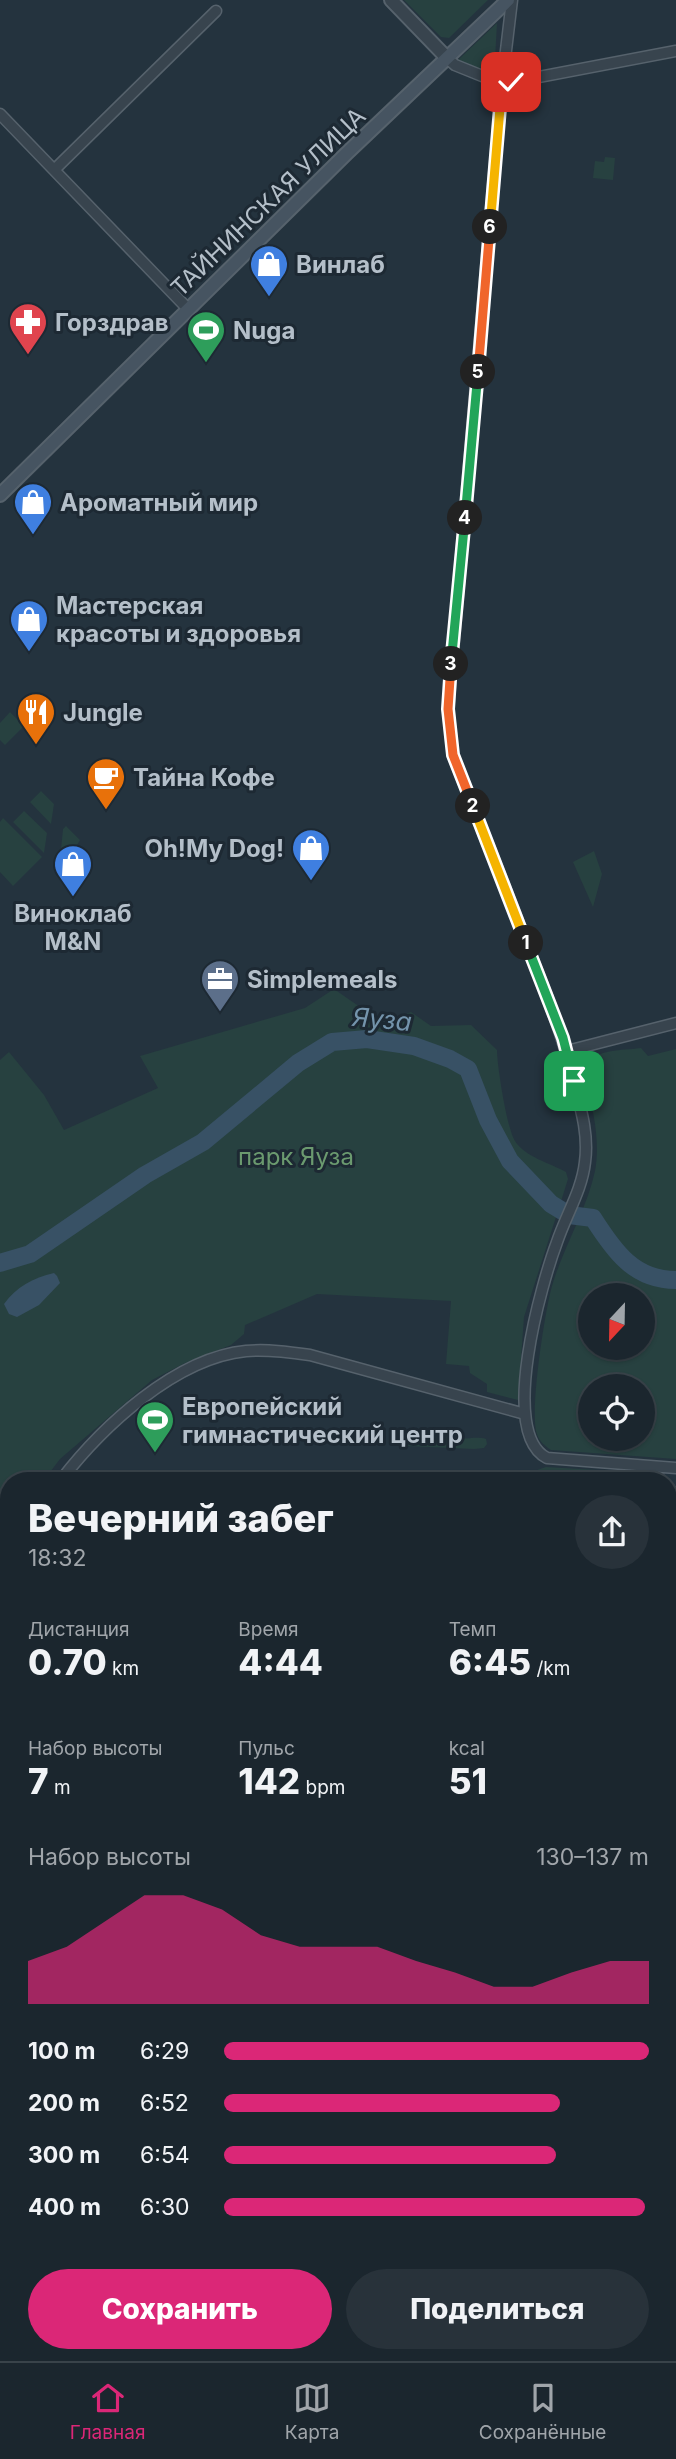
<!DOCTYPE html>
<html lang="ru">
<head>
<meta charset="utf-8">
<style>
  :root { --surface:#1b262e; --page:#28323a; --text:#f1f3f6; --muted:#a0a5aa; --line:#39434a; --accent:#db2777 }
  body { margin:0; font-family:Inter,sans-serif; background:var(--page); color:var(--text); height:100vh; display:flex; flex-direction:column; font-size:26px; white-space:nowrap }
  * { box-sizing:border-box; margin:0 }
  p { font-size:23px; color:var(--muted) }
  .icon { flex:none; width:38px; height:38px; fill:none; stroke:currentColor; stroke-width:2; stroke-linecap:round; stroke-linejoin:round }
  .map { position:relative; flex:1; overflow:hidden }
  .side { position:absolute; left:0px; top:1472px; width:677px; height:891px; display:flex; flex-direction:column; background:var(--surface); border-radius:28px 28px 0 0; box-shadow:0 2px 5px #0004,0 0 0 2px var(--line) }
  .side>* { flex:none }
  .needle { width:46px; rotate:202deg }
  .fabs { position:absolute; left:578px; top:1283px; display:grid; gap:14px }
  .fabs a { display:grid; place-items:center; width:77px; height:77px; border-radius:50%; background:var(--surface); box-shadow:0 2px 5px #0004,0 0 0 2px var(--line); font-size:35px }
  .pin { position:absolute; display:grid; place-items:center; width:60px; height:60px; color:#fff; margin:-30px; border-radius:14px; box-shadow:0 4px 10px #0006 }
  .km { position:absolute; width:35px; height:35px; margin:-18px; border-radius:50%; background:#222; color:#fff; font-size:19px; line-height:35px; text-align:center }
  .round { display:grid; place-items:center; flex:none; width:74px; height:74px; border-radius:37px; background:var(--page) }
  .head { display:flex; align-items:center; justify-content:space-between; height:119px; padding:0 28px }
  h1 { font-size:38px; font-weight:800; line-height:52px }
  .metrics { display:grid; grid-template-columns:repeat(3,1fr); gap:10px; height:119px; padding:7px 28px }
  .metrics div { display:grid; align-content:center }
  .metrics b { font-size:35px; font-weight:800 }
  .metrics small { font-size:19px; font-weight:400 }
  .metrics p { font-size:19px }
  .chart { height:196px; padding:14px 28px }
  .chart p { display:flex; justify-content:space-between }
  .chart svg { width:100%; height:126px; margin-top:7px; fill:var(--accent); opacity:.7 }
  .button { display:flex; gap:14px; margin-top:auto; padding:14px 28px }
  .button a { flex:1; height:80px; border-radius:42px; background:var(--accent); color:#fff; font-size:28px; font-weight:800; line-height:80px; text-align:center }
  .button a+a { background:var(--page); color:var(--text) }
  ul { padding:0 28px; list-style:none; font-size:23px }
  li { display:grid; grid-template-columns:112px 84px 1fr; align-items:center; height:52px }
  li i { height:18px; border-radius:9px; background:var(--accent) }
  .tabs { display:flex; justify-content:space-around; align-items:center; height:98px; border-top:2px solid var(--line); background:var(--surface); font-size:19px; color:var(--muted) }
  .tabs a { display:grid; justify-items:center; gap:4px }
  .tabs .on { color:var(--accent) }
  .map>svg:first-child { display:block }
  .green { fill:#274140; fill-rule:evenodd }
  .water { fill:#385165 }
  .lines { fill:none; stroke-linecap:round; stroke-linejoin:round }
  .river { stroke:#385165; stroke-width:18 }
  .minor-casing { stroke:#56626c; stroke-width:13 }
  .tertiary-casing { stroke:#56626c; stroke-width:16 }
  .secondary-casing { stroke:#56626c; stroke-width:16 }
  .minor { stroke:#38444e; stroke-width:10 }
  .tertiary { stroke:#38444e; stroke-width:12 }
  .secondary { stroke:#465461; stroke-width:12 }
  .split-1-casing { stroke:#fff; stroke-width:14 }
  .split-2-casing { stroke:#fff; stroke-width:14 }
  .split-3-casing { stroke:#fff; stroke-width:14 }
  .split-4-casing { stroke:#fff; stroke-width:14 }
  .split-5-casing { stroke:#fff; stroke-width:14 }
  .split-6-casing { stroke:#fff; stroke-width:14 }
  .split-7-casing { stroke:#fff; stroke-width:14 }
  .split-1 { stroke:#22a559; stroke-width:9 }
  .split-2 { stroke:#f5b400; stroke-width:9 }
  .split-3 { stroke:#f0652b; stroke-width:9 }
  .split-4 { stroke:#22a559; stroke-width:9 }
  .split-5 { stroke:#22a559; stroke-width:9 }
  .split-6 { stroke:#f0652b; stroke-width:9 }
  .split-7 { stroke:#f5b400; stroke-width:9 }
  .labels { text-anchor:middle; dominant-baseline:central; stroke-width:6; stroke-linejoin:round; paint-order:stroke }
  .street-label { font-size:24px; fill:#b4bfc9; stroke:#1d2933 }
  .poi-label { font-size:24px; font-weight:bold; fill:#b4bfc9; stroke:#1d2933; text-anchor:start }
  .park-label { font-size:24px; fill:#6b9a6f; stroke:#1d2933 }
  .water-label { font-size:26px; font-style:italic; fill:#7494ac; stroke:#1d2933 }
</style>
</head>
<body>
<div class="map">
<svg width="676" height="2361" viewBox="0 0 676 2361">
  <rect width="100%" height="100%" fill="#24333e"/>
  <path class="green" d="M 404,0 L 488,0 L 449,38 L 441,37 Z
    M 497,23 L 494,77 L 457,61 Z
    M 605,157 L 615,158 L 613,180 L 593,178 L 595,161 L 604,162 Z
    M 10,712 L 24,726 L 5,745 L 0,740 L 0,723 Z
    M 41,791 L 54,804 L 51,824 L 30,802 Z
    M 24,811 L 47,833 L 44,853 L 13,822 Z
    M 3,818 L 42,857 L 13,886 L 0,872 L 0,822 Z
    M 66,826 L 80,840 L 67,862 L 63,863 L 60,860 L 63,829 Z
    M 594,851 L 602,874 L 593,907 L 573,862 Z
    M 334,989 L 383,1023 L 411,1012 L 431,1026 L 471,1025 L 497,1050 C 497,1065 507,1129 515,1141 C 525,1157 550,1163 566,1172 L 568,1179 L 563,1195 L 524,1317 L 518,1400 L 487,1392 L 487,1384 L 470,1373 L 469,1366 L 446,1364 L 451,1301 L 317,1294 L 245,1325 L 244,1334 L 231,1345 L 185,1363 L 152,1380 L 60,1459 L 44,1480 L 9,1480 L 9,1543 L 0,1557 L 0,1060 L 9,1052 L 44,1095 L 64,1130 L 158,1088 L 140,1056 L 305,1008 Z
    M 641,1048 L 648,1056 L 676,1049 L 676,1459 L 551,1450 C 545,1446 539,1441 537,1434 C 529,1413 545,1310 552,1286 C 563,1248 587,1209 595,1171 C 601,1139 592,1107 585,1076 C 586,1071 587,1064 591,1060 C 601,1049 627,1050 641,1048 ZM 590,1295 L 642,1295 L 642,1348 L 590,1348 ZM 590,1386 L 642,1386 L 642,1438 L 590,1438 Z
    M 423,1427 C 435,1429 445,1436 456,1438 C 466,1440 476,1436 486,1439 L 487,1444 L 484,1448 L 474,1449 L 407,1446 C 406,1433 412,1432 423,1427 Z
    M 546,1467 L 614,1471 L 623,1479 L 623,1480 L 529,1480 L 537,1470 Z
    M 232,2354 L 310,2354 L 307,2361 L 230,2361 Z"/>
  <path class="water" d="M 54,1273 L 57,1276 L 60,1283 L 39,1305 L 17,1317 L 9,1314 L 4,1304 C 16,1287 33,1278 54,1273 Z"/>
  <g class="lines">
    <path class="river" d="M 0,1263 L 30,1254 L 145,1175 L 203,1142 L 298,1063 L 332,1042 L 367,1039 L 414,1046 L 450,1059 L 468,1069 L 488,1120 L 510,1161 L 551,1204 L 569,1215 L 593,1218 C 614,1251 634,1280 676,1280"/>
    <defs>
      <path id="minor" d="M 512,0 L 502,84 L 448,709 L 453,755 C 479,823 507,890 532,958 C 548,998 563,1037 573,1079 C 580,1106 589,1133 585,1162 C 582,1190 566,1215 557,1242 C 542,1282 498,1433 547,1458 L 676,1468
        M 447,58 L 455,65 L 502,84
        M 502,84 L 676,51
        M 0,114 L 188,309
        M 54,170 L 216,11
        M 567,1051 L 676,1023
        M 642,1467 L 661,1480
        M 61,1480 C 102,1427 175,1358 246,1351 C 267,1349 289,1352 310,1355 L 525,1414
        M 668,1487 L 675,1496 L 676,1503
        M 0,1573 L 9,1557"/>
      <path id="tertiary" d="M 391,0 L 447,58"/>
      <path id="secondary" d="M 0,495 L 347,153 L 508,0
        M 668,1524 L 676,1515
        M 668,1551 L 676,1541
        M 0,1593 L 9,1599
        M 668,1904 L 676,1908
        M 668,1925 L 676,1928
        M 190,2361 L 192,2354
        M 208,2361 L 210,2354"/>
    </defs>
    <use href="#minor" class="minor-casing"/>
    <use href="#tertiary" class="tertiary-casing"/>
    <use href="#secondary" class="secondary-casing"/>
    <use href="#minor" class="minor"/>
    <use href="#tertiary" class="tertiary"/>
    <use href="#secondary" class="secondary"/>
  </g>
  <g class="lines">
    <defs>
      <path id="split-1" d="M 526,943 L 563,1038 L 574,1081"/>
      <path id="split-2" d="M 473,806 L 526,943"/>
      <path id="split-3" d="M 451,664 L 448,709 L 453,755 L 473,806"/>
      <path id="split-4" d="M 451,664 L 465,518"/>
      <path id="split-5" d="M 465,518 L 478,372"/>
      <path id="split-6" d="M 478,372 L 490,227"/>
      <path id="split-7" d="M 490,227 L 502,84 L 511,82"/>
    </defs>
    <use href="#split-1" class="split-1-casing"/>
    <use href="#split-2" class="split-2-casing"/>
    <use href="#split-3" class="split-3-casing"/>
    <use href="#split-4" class="split-4-casing"/>
    <use href="#split-5" class="split-5-casing"/>
    <use href="#split-6" class="split-6-casing"/>
    <use href="#split-7" class="split-7-casing"/>
    <use href="#split-1" class="split-1"/>
    <use href="#split-2" class="split-2"/>
    <use href="#split-3" class="split-3"/>
    <use href="#split-4" class="split-4"/>
    <use href="#split-5" class="split-5"/>
    <use href="#split-6" class="split-6"/>
    <use href="#split-7" class="split-7"/>
  </g>
  <defs>
    <symbol id="shop-pin" viewBox="-11 -11 22 30"><path d="M0 17L-7.5 6A9.5 9.5 0 1 1 7.5 6Z" fill="#3f7fe0" stroke="#1d2933"/><path d="M-5-2.5h2.3a2.7 3.5 0 0 1 5.4 0H5L5.5 6h-11ZM-1.5-2.5h3a1.5 2.3 0 0 0-3 0Z" fill="#fff"/></symbol>
    <symbol id="pharmacy-pin" viewBox="-11 -11 22 30"><path d="M0 17L-7.5 6A9.5 9.5 0 1 1 7.5 6Z" fill="#e0444e" stroke="#1d2933"/><path d="M-2-6h4v4h4v4h-4v4h-4v-4h-4v-4h4Z" fill="#fff"/></symbol>
    <symbol id="stadium-pin" viewBox="-11 -11 22 30"><path d="M0 17L-7.5 6A9.5 9.5 0 1 1 7.5 6Z" fill="#2e9e5b" stroke="#1d2933"/><path d="M0-5a6.5 5 0 1 0 0 10a6.5 5 0 1 0 0-10ZM-3.5-1.8h7v3.6h-7Z" fill="#fff"/></symbol>
    <symbol id="restaurant-pin" viewBox="-11 -11 22 30"><path d="M0 17L-7.5 6A9.5 9.5 0 1 1 7.5 6Z" fill="#e8710a" stroke="#1d2933"/><path d="M-5-6h1v4h1v-4h1v4h1v-4h1v5L-1.5 .5V6h-2V.5L-5-1ZM5-6V6H3V1.5H1.5Q1.5-4 5-6Z" fill="#fff"/></symbol>
    <symbol id="cafe-pin" viewBox="-11 -11 22 30"><path d="M0 17L-7.5 6A9.5 9.5 0 1 1 7.5 6Z" fill="#e8710a" stroke="#1d2933"/><path d="M-5.5-4.5H6V0H3Q3 3.5 0 3.5H-2.5Q-5.5 3.5-5.5 0ZM3-3.2v2h1.7v-2ZM-6 4.5H4V6H-6Z" fill="#fff"/></symbol>
    <symbol id="office-pin" viewBox="-11 -11 22 30"><path d="M0 17L-7.5 6A9.5 9.5 0 1 1 7.5 6Z" fill="#5c6f8a" stroke="#1d2933"/><path d="M-6-3h4V-5.5h4V-3h4V5H-6ZM-1-4.5V-3h2v-1.5ZM-6 0V1H6V0Z" fill="#fff"/></symbol>
  </defs>
  <g fill-rule="evenodd">
    <use href="#shop-pin" x="247" y="242" width="44" height="60"/>
    <use href="#pharmacy-pin" x="6" y="300" width="44" height="60"/>
    <use href="#stadium-pin" x="184" y="308" width="44" height="60"/>
    <use href="#shop-pin" x="11" y="480" width="44" height="60"/>
    <use href="#shop-pin" x="7" y="597" width="44" height="60"/>
    <use href="#restaurant-pin" x="14" y="690" width="44" height="60"/>
    <use href="#cafe-pin" x="84" y="755" width="44" height="60"/>
    <use href="#shop-pin" x="289" y="826" width="44" height="60"/>
    <use href="#shop-pin" x="51" y="842" width="44" height="60"/>
    <use href="#office-pin" x="198" y="957" width="44" height="60"/>
    <use href="#stadium-pin" x="133" y="1398" width="44" height="60"/>
  </g>
  <g class="labels">
    <g class="street-label">
      <text transform="translate(268 202) rotate(-44)">ТАЙНИНСКАЯ УЛИЦА</text>
    </g>
    <g class="poi-label">
      <text x="296" y="264">Винлаб</text>
      <text x="55" y="322">Горздрав</text>
      <text x="233" y="330">Nuga</text>
      <text x="60" y="502">Ароматный мир</text>
      <text x="56" y="605">Мастерская<tspan x="56" dy="28">красоты и здоровья</tspan></text>
      <text x="63" y="712">Jungle</text>
      <text x="133" y="777">Тайна Кофе</text>
      <text x="284" y="848" text-anchor="end">Oh!My Dog!</text>
      <text x="73" y="913" text-anchor="middle">Виноклаб<tspan x="73" dy="28">М&amp;N</tspan></text>
      <text x="247" y="979">Simplemeals</text>
      <text x="182" y="1406">Европейский<tspan x="182" dy="28">гимнастический центр</tspan></text>
    </g>
    <g class="park-label">
      <text x="296" y="1156">парк Яуза</text>
    </g>
    <g class="water-label">
      <text transform="translate(382 1019) rotate(5)">Яуза</text>
    </g>
  </g>
</svg>
<div class="fabs">
<a><svg class="needle" viewBox="-14 -14 28 28"><path d="M0-13l5 13h-10z" fill="#e53935"/><path d="M0 13l5-13h-10z" fill="#a0a5aa"/></svg></a>
<a><svg class="icon" aria-label="locate" viewBox="0 0 24 24"><circle cx="12" cy="12" r="6"/><path d="M12 2v4M12 18v4M2 12h4M18 12h4"/></svg></a>
</div>
<div class="pin" style="left:574px;top:1081px;background:#1e9e55"><svg class="icon" aria-label="arrive" viewBox="0 0 24 24"><path d="M6 21V4h12l-3 4 3 4H6"/></svg></div>
<div class="pin" style="left:511px;top:82px;background:#d93025"><svg class="icon" aria-label="check" viewBox="0 0 24 24"><path d="M5 12l5 5 9-10"/></svg></div>
<b class="km" style="left:526px;top:943px">1</b>
<b class="km" style="left:473px;top:806px">2</b>
<b class="km" style="left:451px;top:664px">3</b>
<b class="km" style="left:465px;top:518px">4</b>
<b class="km" style="left:478px;top:372px">5</b>
<b class="km" style="left:490px;top:227px">6</b>
<section class="side">
<div class="head"><div><h1>Вечерний забег</h1><p>18:32</p></div><a class="round"><svg class="icon" aria-label="share" viewBox="0 0 24 24"><path d="M12 15V3M7 8l5-5 5 5M5 13v7h14v-7"/></svg></a></div>
<div class="metrics">
<div><p>Дистанция</p><b>0.70<small> km</small></b></div>
<div><p>Время</p><b>4:44</b></div>
<div><p>Темп</p><b>6:45<small> /km</small></b></div>
</div>
<div class="metrics">
<div><p>Набор высоты</p><b>7<small> m</small></b></div>
<div><p>Пульс</p><b>142<small> bpm</small></b></div>
<div><p>kcal</p><b>51</b></div>
</div>
<div class="chart"><p><span>Набор высоты</span>130–137 m</p>
<svg viewBox="0 0 160 44" preserveAspectRatio="none"><path d="M0 44V29L10 24L20 15L30 6L40 6L50 11L60 20L70 24L80 24L90 24L100 29L110 33L120 38L130 38L140 33L150 29L160 29V44z"/></svg>
</div>
<ul>
<li><b>100 m</b>6:29<i style="width:100%"></i></li>
<li><b>200 m</b>6:52<i style="width:79%"></i></li>
<li><b>300 m</b>6:54<i style="width:78%"></i></li>
<li><b>400 m</b>6:30<i style="width:99%"></i></li>
</ul>
<div class="button"><a>Сохранить</a><a>Поделиться</a></div>
</section>
</div>
<nav class="tabs">
<a class="on"><svg class="icon" aria-label="home" viewBox="0 0 24 24"><path d="M3 11l9-7 9 7M6 9v11h12V9"/></svg>Главная</a>
<a><svg class="icon" aria-label="map" viewBox="0 0 24 24"><path d="M3 6l6-2 6 2 6-2v14l-6 2-6-2-6 2zM9 4v14M15 6v14"/></svg>Карта</a>
<a><svg class="icon" aria-label="saved" viewBox="0 0 24 24"><path d="M7 4h10v16l-5-4-5 4z"/></svg>Сохранённые</a>
</nav>
</body>
</html>
